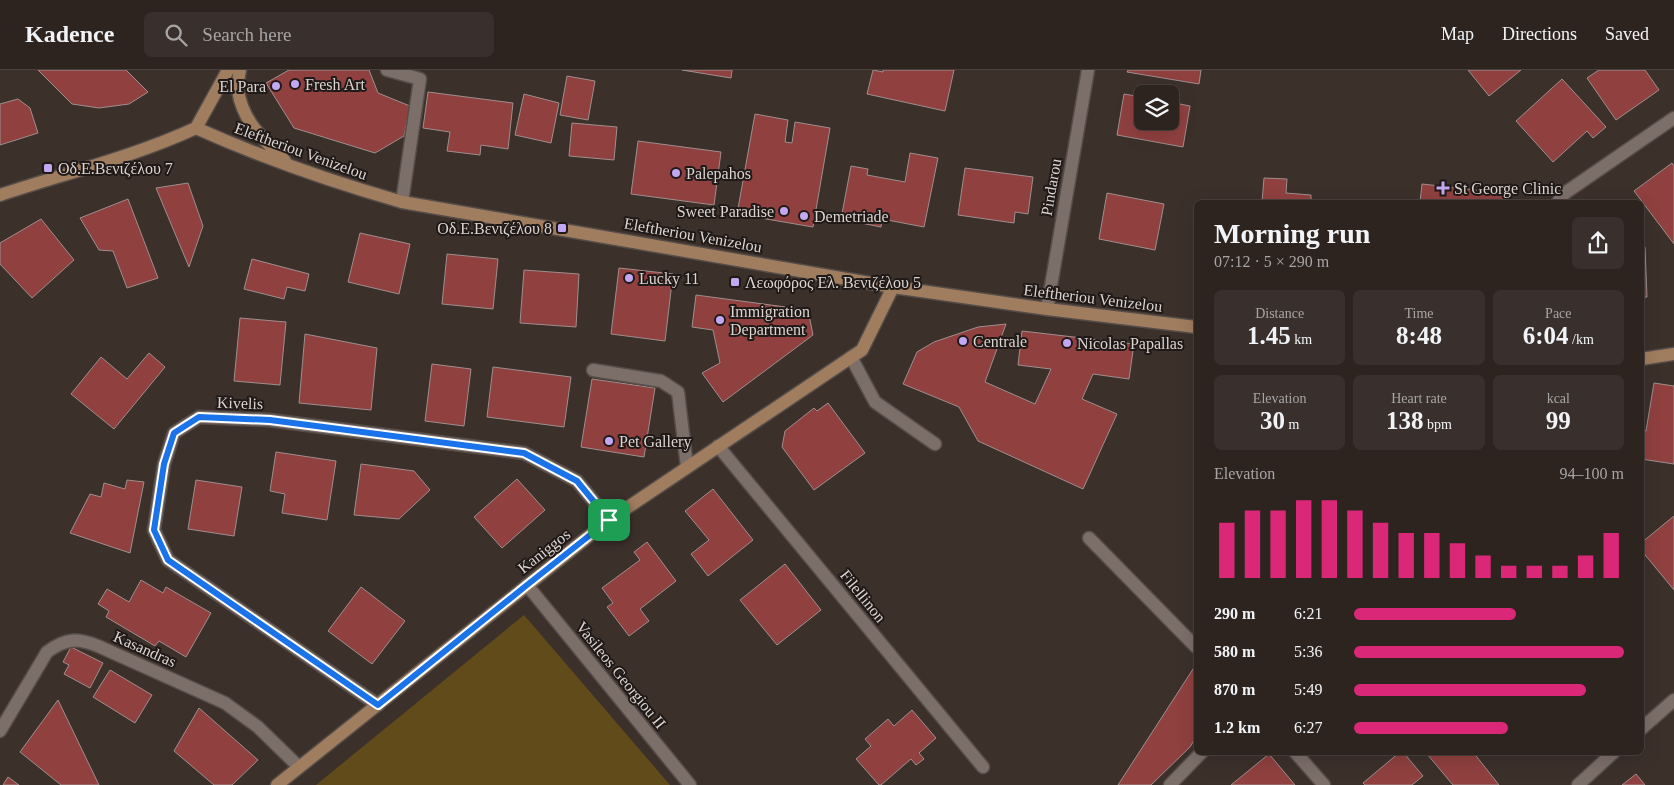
<!DOCTYPE html>
<html lang="en">
<head>
<meta charset="utf-8">
<style>
  :root { --surface:#2d2420; --page:#39302d; --text:#f1f3f6; --muted:#a7a4a5; --line:#48413e; --accent:#db2777 }
  body { margin:0; font-family:Georgia,serif; background:var(--page); color:var(--text); height:100vh; display:flex; flex-direction:column; font-size:19px; white-space:nowrap }
  * { box-sizing:border-box; margin:0 }
  p { font-size:16px; color:var(--muted) }
  .icon { flex:none; width:28px; height:28px; fill:none; stroke:currentColor; stroke-width:2; stroke-linecap:round; stroke-linejoin:round }
  .map { position:relative; flex:1; overflow:hidden }
  .panel { position:absolute; left:1194px; top:130px; width:450px; height:555px; display:flex; flex-direction:column; background:var(--surface); border-radius:8px; box-shadow:0 5px 20px #0002,0 0 0 1px var(--line) }
  .panel>* { flex:none }
  .tools { position:absolute; left:1134px; top:15px; display:grid; gap:10px }
  .tools a { display:grid; place-items:center; width:45px; height:45px; border-radius:8px; background:var(--surface); box-shadow:0 5px 20px #0002,0 0 0 1px var(--line); font-size:25px }
  .pin { position:absolute; display:grid; place-items:center; width:42px; height:42px; color:#fff; margin:-21px; border-radius:10px; box-shadow:0 2px 8px #0006 }
  .round { display:grid; place-items:center; flex:none; width:52px; height:52px; border-radius:8px; background:var(--page) }
  .overview { display:flex; align-items:center; justify-content:space-between; height:85px; padding:0 20px }
  h1 { font-size:28px; font-weight:700; line-height:38px }
  .stats { display:grid; grid-template-columns:repeat(3,1fr); gap:8px; height:85px; padding:5px 20px }
  .stats div { display:grid; align-content:center; border-radius:8px; background:var(--page); text-align:center }
  .stats b { font-size:25px; font-weight:700 }
  .stats small { font-size:14px; font-weight:400 }
  .stats p { font-size:14px }
  .chart { height:140px; padding:10px 20px }
  .chart p { display:flex; justify-content:space-between }
  .chart svg { width:100%; height:90px; margin-top:5px; stroke:var(--accent); stroke-width:6 }
  ul { padding:0 20px; list-style:none; font-size:16px }
  li { display:grid; grid-template-columns:80px 60px 1fr; align-items:center; height:38px }
  li i { height:12px; border-radius:6px; background:var(--accent) }
  header { display:flex; align-items:center; gap:30px; box-sizing:border-box; height:70px; padding:0 25px; background:var(--surface); border-bottom:1px solid var(--line) }
  header strong { font-size:24px }
  nav { display:flex; gap:28px; margin-inline-start:auto; font-size:18px }
  .search { width:350px; height:45px; background:var(--page); display:flex; align-items:center; gap:12px; box-sizing:border-box; padding:0 18px; border-radius:8px; color:var(--muted); font-size:19px }
  .map>svg:first-child { display:block }
  .green { fill:#614b1a }
  .building { fill:#8f403f; stroke:#9f8f8e }
  .lines { fill:none; stroke-linecap:round; stroke-linejoin:round }
  .lane-casing { stroke:#564d48; stroke-width:15 }
  .street-casing { stroke:#564d48; stroke-width:15 }
  .secondary-casing { stroke:#564d48; stroke-width:15 }
  .lane { stroke:#7c6e69; stroke-width:12 }
  .street { stroke:#7c6e69; stroke-width:12 }
  .secondary { stroke:#a07d5f; stroke-width:12 }
  .route-casing { stroke:#fff; stroke-width:10 }
  .route { stroke:#1a73e8; stroke-width:6 }
  .poi-dot { fill:#c2a7f2; stroke:#1f1917; stroke-width:2 }
  .labels { text-anchor:middle; dominant-baseline:central; stroke-width:4; stroke-linejoin:round; paint-order:stroke }
  .poi-label { font-size:16px; fill:#dcd4d1; stroke:#1f1917; text-anchor:start }
  .street-label { font-size:16px; fill:#dcd4d1; stroke:#1f1917 }
</style>
</head>
<body>
<header>
<strong>Kadence</strong>
<div class="search"><svg class="icon" aria-label="search" viewBox="0 0 24 24"><circle cx="10" cy="10" r="6"/><path d="M15 15l6 6"/></svg>Search here</div>
<nav><a>Map</a><a>Directions</a><a>Saved</a></nav>
</header>
<div class="map">
<svg width="1674" height="715" viewBox="0 0 1674 715">
  <rect width="100%" height="100%" fill="#3c302b"/>
  <path class="green" d="M 524,545 L 670,715 L 316,715 Z"/>
  <path class="building" d="M 38,0 L 126,0 L 148,22 L 129,34 L 99,38 L 72,34 Z
    M 289,0 L 369,0 L 378,23 L 410,36 L 404,66 L 375,83 L 294,58 L 266,13 Z
    M 682,0 L 732,0 L 731,8 Z
    M 873,0 L 883,2 L 883,0 L 954,0 L 945,41 L 867,24 Z
    M 1128,0 L 1201,0 L 1199,14 L 1127,2 Z
    M 1468,0 L 1521,0 L 1489,26 Z
    M 1599,0 L 1645,0 L 1659,20 L 1616,50 L 1587,8 Z
    M 567,6 L 595,11 L 588,50 L 560,45 Z
    M 1562,9 L 1606,57 L 1593,68 L 1587,61 L 1553,92 L 1516,51 Z
    M 428,22 L 513,33 L 508,79 L 481,75 L 480,85 L 447,81 L 450,62 L 423,58 Z
    M 524,24 L 559,33 L 551,73 L 515,65 Z
    M 1124,24 L 1142,27 L 1142,51 L 1170,51 L 1170,32 L 1190,36 L 1183,77 L 1117,65 Z
    M 18,29 L 30,38 L 38,63 L 0,75 L 0,34 Z
    M 755,44 L 788,50 L 785,72 L 792,73 L 795,52 L 830,58 L 813,157 L 737,144 Z
    M 572,53 L 617,57 L 614,90 L 569,86 Z
    M 638,71 L 721,82 L 714,135 L 631,124 Z
    M 910,83 L 938,88 L 924,157 L 882,149 L 881,157 L 841,149 L 851,96 L 868,99 L 867,105 L 905,112 Z
    M 1672,93 L 1674,96 L 1674,174 L 1634,121 Z
    M 965,98 L 1033,107 L 1028,144 L 1015,142 L 1014,153 L 958,145 Z
    M 1264,108 L 1287,109 L 1286,123 L 1311,125 L 1311,132 L 1262,132 Z
    M 188,113 L 203,156 L 189,197 L 156,118 Z
    M 1422,114 L 1505,123 L 1503,132 L 1420,132 Z
    M 1107,123 L 1164,134 L 1155,180 L 1099,169 Z
    M 128,129 L 158,208 L 127,218 L 113,181 L 99,180 L 80,148 Z
    M 41,149 L 74,190 L 32,228 L 0,194 L 0,173 Z
    M 360,163 L 410,174 L 399,224 L 348,212 Z
    M 1641,177 L 1645,177 L 1647,227 L 1641,227 Z
    M 447,184 L 498,189 L 493,239 L 442,234 Z
    M 252,189 L 309,204 L 305,221 L 287,217 L 284,229 L 244,219 Z
    M 619,198 L 673,204 L 665,271 L 611,264 Z
    M 524,200 L 579,204 L 576,257 L 520,253 Z
    M 696,225 L 808,240 L 813,265 L 723,332 L 702,303 L 720,293 L 713,260 L 692,257 Z
    M 240,248 L 286,252 L 280,315 L 234,311 Z
    M 1006,254 L 985,312 L 1035,334 L 1051,299 L 1018,295 L 1022,261 L 1134,274 L 1129,309 L 1093,304 L 1082,329 L 1117,344 L 1083,419 L 978,371 L 959,337 L 903,314 L 917,282 L 934,272 L 978,257 Z
    M 305,264 L 377,278 L 371,340 L 299,333 Z
    M 149,283 L 165,297 L 114,359 L 71,324 L 101,287 L 127,309 Z
    M 432,294 L 471,299 L 464,356 L 425,351 Z
    M 493,297 L 571,307 L 564,357 L 487,347 Z
    M 592,309 L 655,318 L 644,387 L 581,377 Z
    M 1654,313 L 1674,316 L 1674,394 L 1641,389 L 1641,361 L 1646,361 Z
    M 828,333 L 865,383 L 814,420 L 782,377 L 785,361 L 814,338 L 817,341 Z
    M 276,382 L 336,391 L 327,450 L 282,443 L 285,424 L 270,421 Z
    M 361,394 L 414,401 L 430,420 L 399,449 L 354,445 Z
    M 517,409 L 545,440 L 502,478 L 474,447 Z
    M 127,410 L 144,412 L 130,483 L 70,463 L 90,424 L 101,427 L 104,413 L 125,419 Z
    M 196,410 L 242,417 L 234,466 L 188,459 Z
    M 713,419 L 753,470 L 708,506 L 691,484 L 709,470 L 685,441 Z
    M 1674,446 L 1674,520 L 1641,480 L 1641,473 Z
    M 647,472 L 676,511 L 640,539 L 649,551 L 629,566 L 607,537 L 613,533 L 602,518 L 640,490 L 634,482 Z
    M 785,494 L 821,540 L 777,575 L 740,530 Z
    M 141,510 L 163,523 L 166,517 L 211,543 L 186,587 L 159,571 L 155,576 L 106,547 L 109,541 L 98,534 L 107,519 L 129,532 Z
    M 361,517 L 405,551 L 372,594 L 328,561 Z
    M 71,577 L 103,593 L 90,618 L 64,604 L 69,595 L 63,592 Z
    M 1195,596 L 1196,598 L 1196,667 L 1190,677 L 1151,715 L 1118,715 Z
    M 110,600 L 152,625 L 135,653 L 93,627 Z
    M 58,630 L 99,715 L 61,715 L 20,682 Z
    M 199,638 L 258,690 L 232,715 L 214,715 L 174,681 Z
    M 912,640 L 936,668 L 919,683 L 924,689 L 916,695 L 911,689 L 881,715 L 879,715 L 856,689 L 871,676 L 865,669 L 888,649 L 894,656 Z
    M 1400,682 L 1403,682 L 1423,706 L 1412,715 L 1365,715 L 1363,713 Z
    M 1430,682 L 1473,682 L 1499,715 L 1453,715 L 1427,684 Z
    M 1269,684 L 1295,715 L 1231,715 Z
    M 1636,704 L 1645,715 L 1622,715 Z
    M 8,707 L 19,715 L 3,715 Z"/>
  <g class="lines">
    <defs>
      <path id="lane" d="M 387,0 L 420,9 L 402,132
        M 851,287 L 875,332 L 935,374
        M 593,300 L 661,311 L 678,322 L 687,397"/>
      <path id="street" d="M 1558,132 L 1565,123 L 1674,48
        M 1047,239 L 1088,0
        M 718,376 L 983,697
        M 1089,468 L 1196,577
        M 527,515 L 690,715
        M 378,635 L 168,490 L 154,460 L 164,394 L 174,363 L 199,347 L 269,350 L 524,383 L 577,411 L 609,450
        M 1641,659 L 1674,630
        M 0,661 L 47,582 C 66,568 77,568 98,576 L 225,633 L 258,657 L 298,696
        M 1295,682 L 1324,715
        M 1170,715 L 1202,682
        M 1578,715 L 1614,682"/>
      <path id="secondary" d="M 240,0 C 239,6 237,14 238,20 C 242,51 264,70 285,91
        M 196,58 C 263,88 332,112 402,132 L 893,217 L 1047,239 L 1196,257
        M 196,58 L 228,0
        M 0,125 C 66,103 133,87 196,58
        M 1641,289 L 1674,284
        M 277,715 L 609,450 L 862,280 L 893,217"/>
    </defs>
    <use href="#lane" class="lane-casing"/>
    <use href="#street" class="street-casing"/>
    <use href="#secondary" class="secondary-casing"/>
    <use href="#lane" class="lane"/>
    <use href="#street" class="street"/>
    <use href="#secondary" class="secondary"/>
  </g>
  <g class="lines">
    <defs>
      <path id="route" d="M 199,347 L 270,350 L 524,383 L 577,411 L 609,450 L 527,515 L 378,635 L 168,490 L 154,460 L 164,394 L 174,363 Z"/>
    </defs>
    <use href="#route" class="route-casing"/>
    <use href="#route" class="route"/>
  </g>
  <g class="poi-dot">
    <circle cx="295" cy="14" r="5"/>
    <circle cx="276" cy="16" r="5"/>
    <rect x="43" y="93" width="10" height="10" rx="2.5"/>
    <circle cx="676" cy="103" r="5"/>
    <path d="M1440.5 110.5h5v5h5v5h-5v5h-5v-5h-5v-5h5z"/>
    <circle cx="784" cy="141" r="5"/>
    <circle cx="804" cy="146" r="5"/>
    <rect x="557" y="153" width="10" height="10" rx="2.5"/>
    <circle cx="629" cy="208" r="5"/>
    <rect x="730" y="207" width="10" height="10" rx="2.5"/>
    <circle cx="720" cy="250" r="5"/>
    <circle cx="963" cy="271" r="5"/>
    <circle cx="1067" cy="273" r="5"/>
    <circle cx="609" cy="371" r="5"/>
  </g>
  <g class="labels">
    <g class="poi-label">
      <text x="305" y="14">Fresh Art</text>
      <text x="266" y="16" text-anchor="end">El Para</text>
      <text x="58" y="98">Οδ.Ε.Βενιζέλου 7</text>
      <text x="686" y="103">Palepahos</text>
      <text x="1454" y="118">St George Clinic</text>
      <text x="774" y="141" text-anchor="end">Sweet Paradise</text>
      <text x="814" y="146">Demetriade</text>
      <text x="552" y="158" text-anchor="end">Οδ.Ε.Βενιζέλου 8</text>
      <text x="639" y="208">Lucky 11</text>
      <text x="745" y="212">Λεωφόρος Ελ. Βενιζέλου 5</text>
      <text x="730" y="241">Immigration<tspan x="730" dy="18">Department</tspan></text>
      <text x="973" y="271">Centrale</text>
      <text x="1077" y="273">Nicolas Papallas</text>
      <text x="619" y="371">Pet Gallery</text>
    </g>
    <g class="street-label">
      <text transform="translate(301 81) rotate(20)">Eleftheriou Venizelou</text>
      <text transform="translate(1051 117) rotate(-80)">Pindarou</text>
      <text transform="translate(693 165) rotate(10)">Eleftheriou Venizelou</text>
      <text transform="translate(1093 228) rotate(7)">Eleftheriou Venizelou</text>
      <text transform="translate(240 333) rotate(2)">Kivelis</text>
      <text transform="translate(544 481) rotate(-38)">Kaniggos</text>
      <text transform="translate(863 526) rotate(51)">Filellinon</text>
      <text transform="translate(145 579) rotate(24)">Kasandras</text>
      <text transform="translate(621 605) rotate(51)">Vasileos Georgiou II</text>
    </g>
  </g>
</svg>
<div class="tools">
<a><svg class="icon" aria-label="layers" viewBox="0 0 24 24"><path d="M12 4l9 5-9 5-9-5zM3 14l9 5 9-5"/></svg></a>
</div>
<div class="pin" style="left:609px;top:450px;background:#1e9e55"><svg class="icon" aria-label="arrive" viewBox="0 0 24 24"><path d="M6 21V4h12l-3 4 3 4H6"/></svg></div>
<section class="panel">
<div class="overview"><div><h1>Morning run</h1><p>07:12 · 5 × 290 m</p></div><a class="round"><svg class="icon" aria-label="share" viewBox="0 0 24 24"><path d="M12 15V3M7 8l5-5 5 5M5 13v7h14v-7"/></svg></a></div>
<div class="stats">
<div><p>Distance</p><b>1.45<small> km</small></b></div>
<div><p>Time</p><b>8:48</b></div>
<div><p>Pace</p><b>6:04<small> /km</small></b></div>
</div>
<div class="stats">
<div><p>Elevation</p><b>30<small> m</small></b></div>
<div><p>Heart rate</p><b>138<small> bpm</small></b></div>
<div><p>kcal</p><b>99</b></div>
</div>
<div class="chart"><p><span>Elevation</span>94–100 m</p>
<svg viewBox="0 0 160 44" preserveAspectRatio="none"><path d="M5 44V17M15 44V11M25 44V11M35 44V6M45 44V6M55 44V11M65 44V17M75 44V22M85 44V22M95 44V27M105 44V33M115 44V38M125 44V38M135 44V38M145 44V33M155 44V22"/></svg>
</div>
<ul>
<li><b>290 m</b>6:21<i style="width:60%"></i></li>
<li><b>580 m</b>5:36<i style="width:100%"></i></li>
<li><b>870 m</b>5:49<i style="width:86%"></i></li>
<li><b>1.2 km</b>6:27<i style="width:57%"></i></li>
</ul>
</section>
</div>
</body>
</html>
